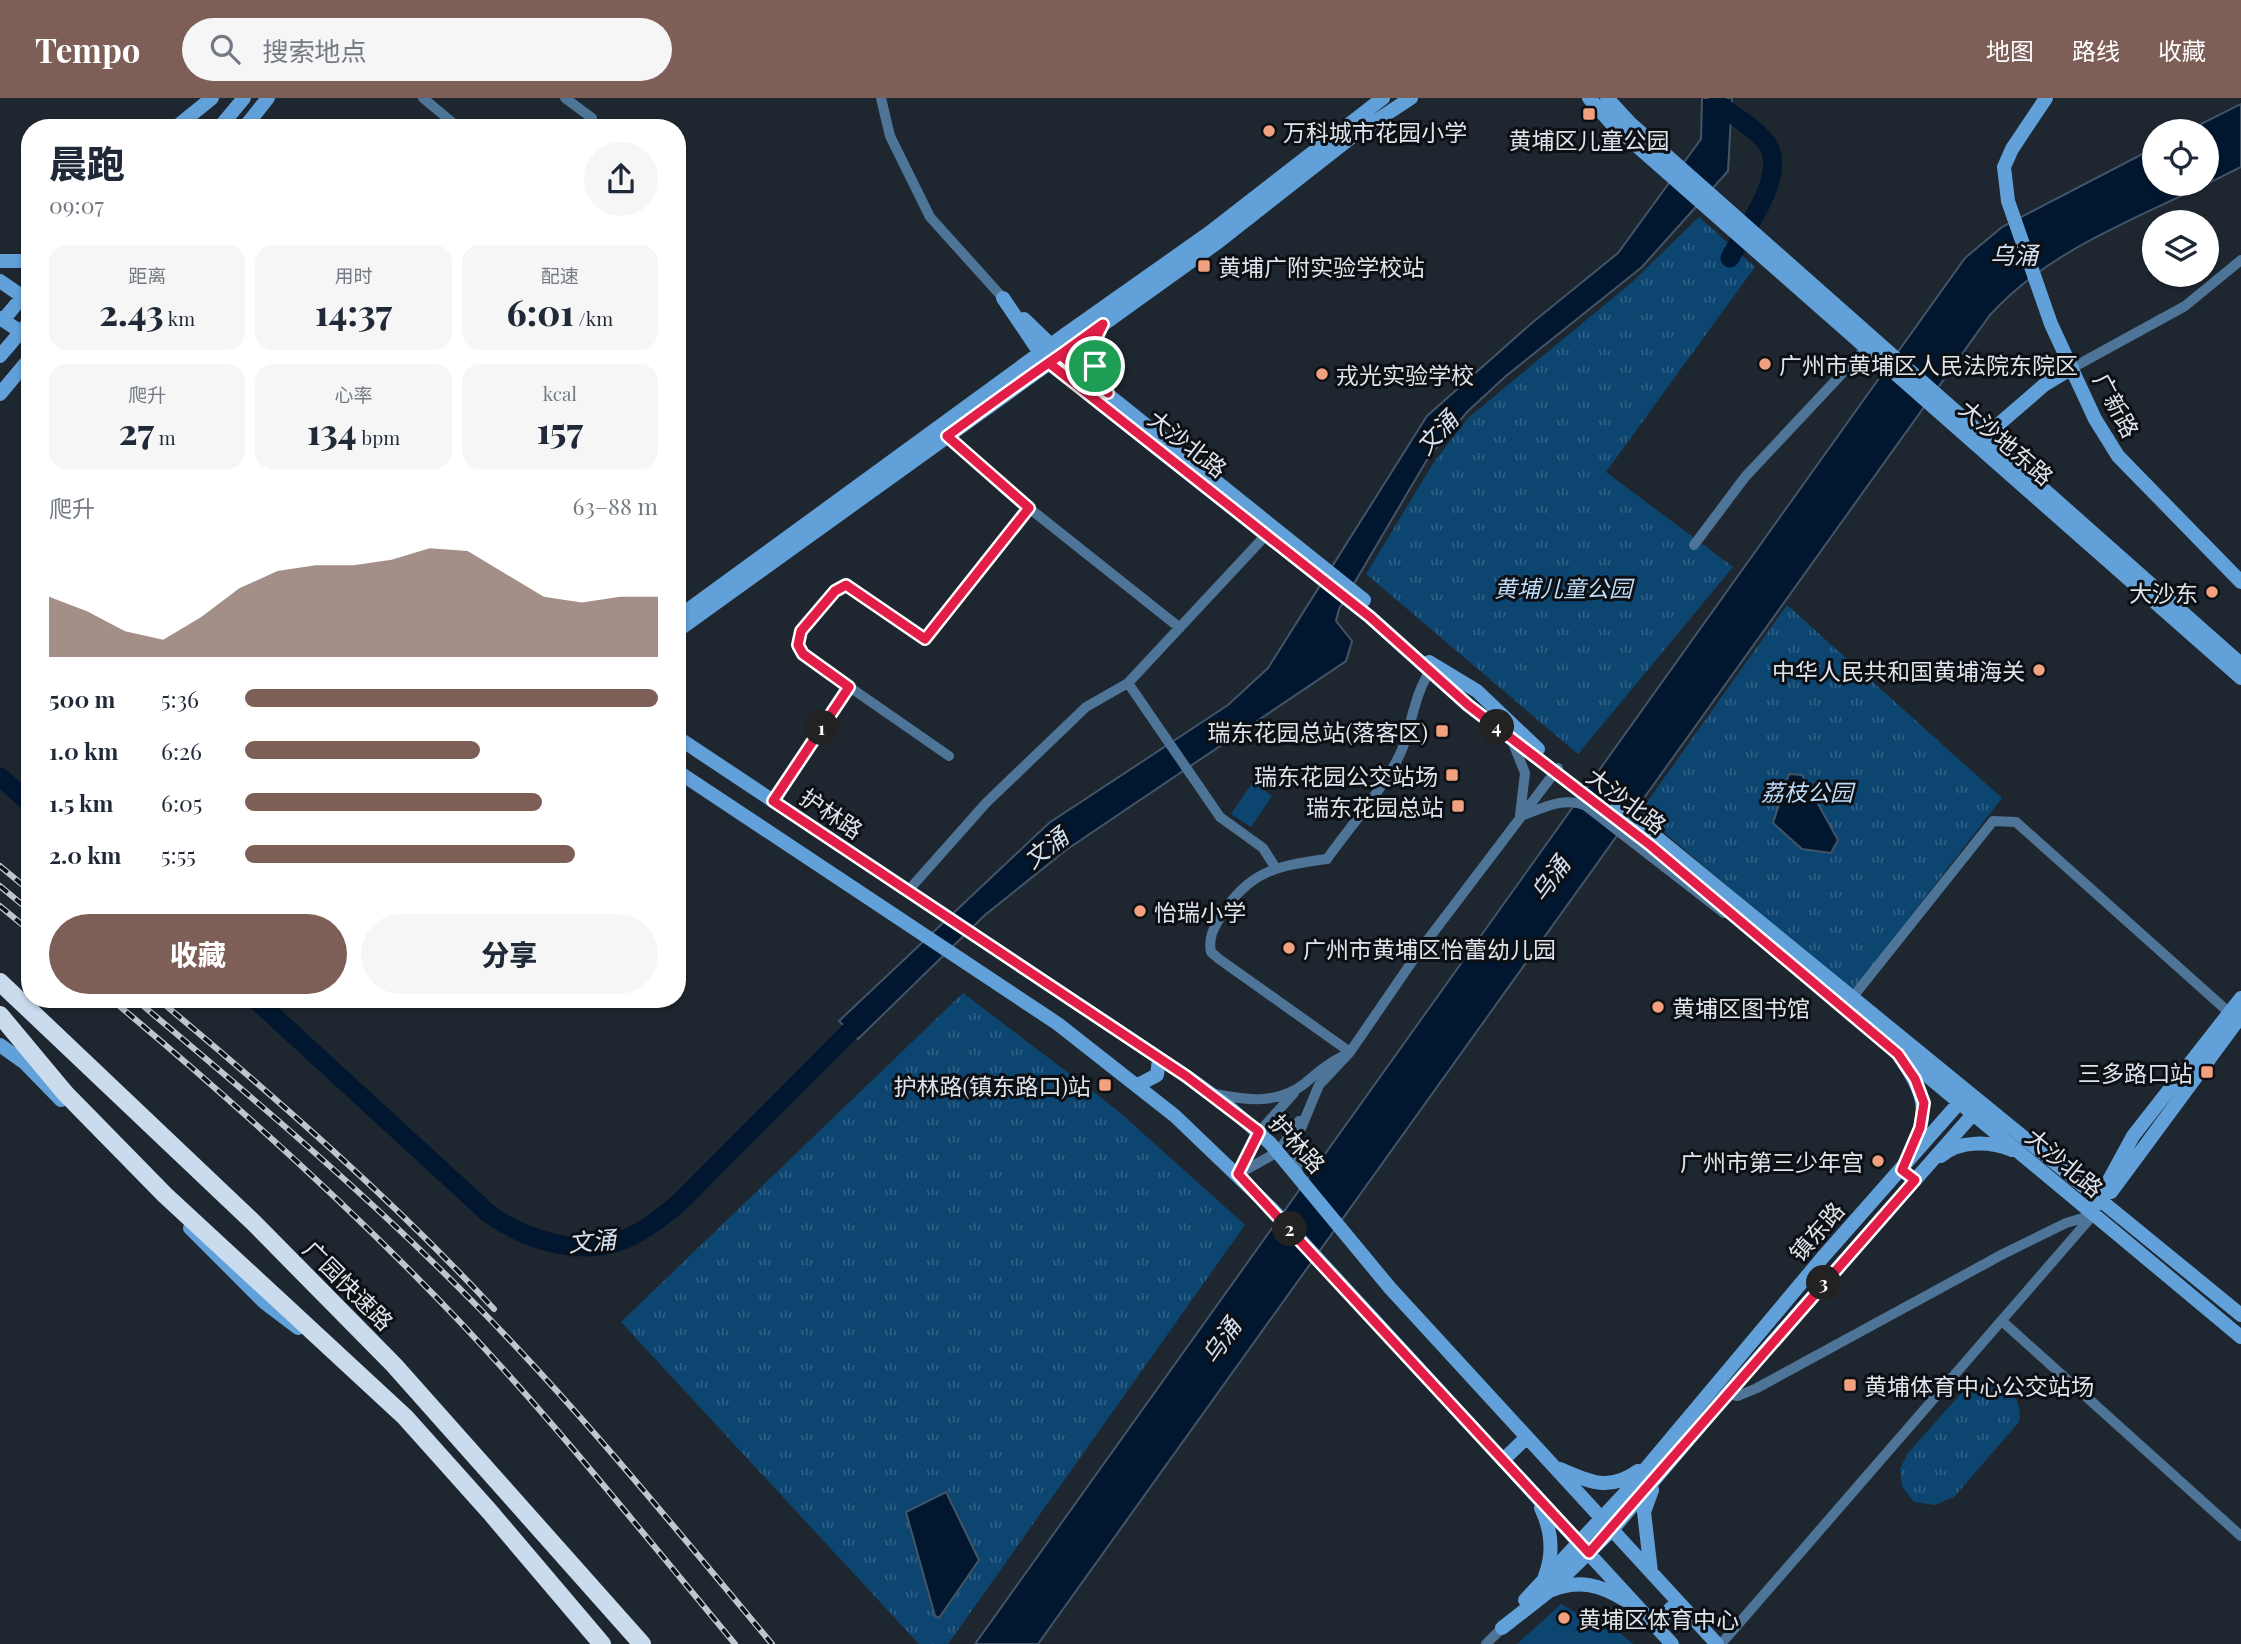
<!DOCTYPE html>
<html lang="zh">
<head>
<meta charset="utf-8">
<style>
  :root { --surface:#fff; --page:#f6f6f7; --text:#1f2937; --muted:#747a83; --accent:#7e5f57 }
  body { margin:0; font-family:"Playfair Display","Noto Sans SC",serif; background:var(--page); color:var(--text); height:100vh; display:flex; flex-direction:column; font-size:26px; white-space:nowrap }
  * { box-sizing:border-box; margin:0 }
  p { font-size:23px; color:var(--muted) }
  .icon { flex:none; width:38px; height:38px; fill:none; stroke:currentColor; stroke-width:2; stroke-linecap:round; stroke-linejoin:round }
  .map { position:relative; flex:1; overflow:hidden }
  .panel { position:absolute; left:21px; top:21px; width:665px; height:889px; display:flex; flex-direction:column; background:var(--surface); border-radius:28px; box-shadow:0 2px 5px #0004 }
  .panel>* { flex:none }
  .fabs { position:absolute; left:2142px; top:21px; display:grid; gap:14px }
  .fabs a { display:grid; place-items:center; width:77px; height:77px; border-radius:50%; background:var(--surface); box-shadow:0 2px 5px #0004; font-size:35px }
  .pin { position:absolute; display:grid; place-items:center; width:60px; height:60px; color:#fff; margin:-30px; border:4px solid #fff; border-radius:50%; box-shadow:0 2px 7px #0007 }
  .km { position:absolute; width:35px; height:35px; margin:-18px; border-radius:50%; background:#222; color:#fff; font-size:19px; line-height:35px; text-align:center }
  .round { display:grid; place-items:center; flex:none; width:74px; height:74px; border-radius:37px; background:var(--page) }
  .head { display:flex; align-items:center; justify-content:space-between; height:119px; padding:0 28px }
  h1 { font-size:38px; font-weight:800; line-height:52px }
  .figures { display:grid; grid-template-columns:repeat(3,1fr); gap:10px; height:119px; padding:7px 28px }
  .figures div { display:grid; align-content:center; border-radius:18px; background:var(--page); text-align:center }
  .figures b { font-size:35px; font-weight:800 }
  .figures small { font-size:19px; font-weight:400 }
  .figures p { font-size:19px }
  .chart { height:196px; padding:14px 28px }
  .chart p { display:flex; justify-content:space-between }
  .chart svg { width:100%; height:126px; margin-top:7px; fill:var(--accent); opacity:.7 }
  .primary-button { display:flex; gap:14px; margin-top:auto; padding:14px 28px }
  .primary-button a { flex:1; height:80px; border-radius:42px; background:var(--accent); color:#fff; font-size:28px; font-weight:800; line-height:80px; text-align:center }
  .primary-button a+a { background:var(--page); color:var(--text) }
  ul { padding:0 28px; list-style:none; font-size:23px }
  li { display:grid; grid-template-columns:112px 84px 1fr; align-items:center; height:52px }
  li i { height:18px; border-radius:9px; background:var(--accent) }
  header { display:flex; align-items:center; gap:42px; box-sizing:border-box; height:98px; padding:0 35px; background:var(--accent); color:#fff }
  header strong { font-size:33px }
  nav { display:flex; gap:38px; margin-inline-start:auto; font-size:24px }
  .search { width:490px; height:63px; background:var(--page); display:flex; align-items:center; gap:18px; box-sizing:border-box; padding:0 24px; border-radius:38px; color:var(--muted); font-size:26px }
  .map>svg:first-child { display:block }
  .grass { fill:url(#grass-tufts) }
  .pitch { fill:#0d4571 }
  .water { fill:#00172f; stroke:#435467; stroke-width:2 }
  .lines { fill:none; stroke-linecap:round; stroke-linejoin:round }
  .river { stroke:#00172f; stroke-width:19 }
  .street { stroke:#4e7498; stroke-width:10 }
  .secondary { stroke:#62a0d9; stroke-width:14 }
  .highway { stroke:#c9dbed; stroke-width:18 }
  .rail-casing { stroke:#c0c6cc; stroke-width:6 }
  .rail { stroke:#0c0f13; stroke-width:3.5; stroke-dasharray:10; stroke-linecap:butt }
  .secondary-bridge { stroke:#62a0d9; stroke-width:14 }
  .route-casing { stroke:#fff; stroke-width:14 }
  .route { stroke:#e11d48; stroke-width:9 }
  .poi-dot { fill:#f2a17e; stroke:#0c0f13; stroke-width:2.5 }
  .labels { text-anchor:middle; dominant-baseline:central; stroke-width:6; stroke-linejoin:round; paint-order:stroke }
  .poi-label { font-size:23px; fill:#dfe4ea; stroke:#0c0f13; text-anchor:start }
  .street-label { font-size:23px; fill:#dfe4ea; stroke:#0c0f13 }
  .park-label { font-size:23px; font-style:italic; fill:#bedbf8; stroke:#0c0f13 }
  .water-label { font-size:24px; font-style:italic; fill:#d3e1f0; stroke:#0c0f13 }
</style>
</head>
<body>
<header>
<strong>Tempo</strong>
<div class="search"><svg class="icon" aria-label="search" viewBox="0 0 24 24"><circle cx="10" cy="10" r="6"/><path d="M15 15l6 6"/></svg>搜索地点</div>
<nav><a>地图</a><a>路线</a><a>收藏</a></nav>
</header>
<div class="map">
<svg width="2241" height="1546" viewBox="0 0 2241 1546">
  <defs>
    <pattern id="grass-tufts" width="24" height="20" patternUnits="userSpaceOnUse" patternTransform="scale(1.75)"><rect width="24" height="20" fill="#0d4571"/><path d="M3 7l-1-3M5 7V3M7 7l1-3M15 17l-1-3M17 17v-4M19 17l1-3" fill="none" stroke="#306085"/></pattern>
  </defs>
  <rect width="100%" height="100%" fill="#1e272f"/>
  <path class="grass" d="M 1699,119 L 1755,169 L 1606,374 L 1733,469 L 1578,656 L 1366,476 L 1434,364 L 1468,320 L 1631,185 Z
    M 1787,507 L 2002,700 L 1852,894 L 1640,714 Z
    M 963,895 L 1117,1012 L 1245,1127 L 948,1546 L 919,1546 L 621,1224 Z
    M 1972,1283 C 1998,1279 2025,1295 2019,1324 L 1954,1399 L 1935,1407 L 1914,1404 L 1902,1388 L 1900,1371 L 1908,1355 Z"/>
  <path class="pitch" d="M 1253,684 L 1272,698 L 1251,729 L 1231,716 Z
    M 1561,1506 L 1603,1531 L 1616,1531 L 1633,1546 L 1517,1546 Z"/>
  <path class="water" d="M 1702,0 L 1732,0 L 1728,73 L 1642,169 L 1506,278 L 1468,313 L 1428,360 L 1339,511 L 1336,523 L 1352,543 L 1346,563 L 1066,752 L 985,817 L 858,941 L 839,923 L 1049,725 L 1228,607 L 1268,570 L 1427,318 L 1533,224 L 1618,155 L 1701,41 Z
    M 2241,6 L 2241,69 L 2207,86 L 2207,33 L 2187,33 Z
    M 2154,50 L 2154,86 L 2206,86 C 2131,123 2048,153 1990,217 L 1038,1546 L 975,1546 L 1965,160 L 2002,129 Z
    M 1789,676 L 1802,677 L 1838,742 L 1831,755 L 1802,751 L 1773,725 Z
    M 946,1394 L 979,1462 L 939,1520 L 935,1518 L 906,1414 Z"/>
  <g class="lines">
    <path class="river" d="M 1717,5 C 1732,17 1751,27 1764,42 C 1792,72 1745,131 1730,160
      M 0,679 L 30,705
      M 255,901 L 488,1115 C 525,1142 578,1159 623,1142 C 644,1134 661,1119 678,1106 L 867,916"/>
    <path class="street" d="M 423,0 L 459,30
      M 565,0 L 592,20 L 585,30
      M 881,0 L 890,38 L 930,119 L 1003,200
      M 2072,270 L 2185,208 L 2241,162
      M 945,336 L 1029,410 L 1180,530
      M 1694,447 L 1745,379 L 1866,250
      M 1128,585 L 1220,719 L 1263,750 L 1275,769
      M 1513,645 L 1525,675 L 1520,717
      M 949,658 L 802,556 L 798,539 L 835,493 L 846,487 L 924,541 L 1029,410
      M 773,703 L 849,589
      M 1521,718 C 1543,710 1564,698 1586,708 L 1724,815
      M 907,794 L 986,705 L 1086,609 L 1128,585 L 1266,437
      M 1852,900 L 1993,723 L 2016,724 L 2233,918
      M 1350,954 L 1219,861 L 1211,854 C 1208,839 1214,830 1221,818 C 1249,772 1278,768 1327,761 C 1349,730 1390,683 1403,649 C 1413,620 1415,594 1433,568
      M 1215,996 C 1245,1002 1277,1007 1304,986 C 1317,975 1327,966 1343,958
      M 1238,1076 L 1259,1034 L 1294,995
      M 1238,1076 L 1278,1054 L 1299,1023
      M 1299,1078 L 1295,1054 L 1297,1040 L 1319,987 L 1350,954 L 1420,852 L 1558,670
      M 2003,1224 L 2241,1438
      M 1727,1296 L 1738,1298 L 1757,1290 L 2003,1156 L 2066,1125 L 2093,1117
      M 1486,1546 L 1502,1530
      M 1721,1546 L 2093,1117"/>
    <path class="secondary" d="M 1589,0 L 1612,26 L 2241,580
      M 1607,0 L 1630,25 L 2241,566
      M 2046,0 L 2012,51 L 2004,69 L 2008,103 L 2051,226 L 2095,321 L 2118,358 L 2241,484
      M 175,30 L 212,0
      M 219,30 L 244,0
      M 244,30 L 268,0
      M 0,163 L 30,163
      M 0,183 L 29,203
      M 1003,200 L 1040,255 L 1049,265 L 1370,519 L 1468,607 L 1650,747 L 2241,1239
      M 0,220 L 30,240
      M 1024,221 L 1076,271 L 1364,502
      M 3,222 L 30,190
      M 1102,228 C 1092,249 1092,271 1105,291
      M 0,296 L 30,260
      M 1977,345 L 2044,287 L 2072,270
      M 677,520 L 1066,236 L 1209,135 L 1383,0
      M 677,533 L 1218,144 L 1353,38 L 1411,0
      M 1429,564 L 1477,593 L 1538,651
      M 677,639 L 1186,978 L 1229,1009 L 1270,1045 L 1390,1190 L 1717,1546
      M 677,673 L 1058,926 L 1175,1018 L 1272,1111 L 1672,1546
      M 1615,712 L 1645,730 L 2241,1217
      M 0,947 L 25,965 L 61,1002
      M 1904,965 C 1926,998 1929,1017 1911,1053
      M 1138,987 L 1157,977 L 1159,961
      M 1941,1058 C 1960,1042 1990,1043 2012,1052
      M 2111,1094 L 2241,918
      M 2096,1106 L 2133,1038 L 2241,900
      M 190,1130 L 265,1205 L 298,1230
      M 1503,1362 L 1527,1339
      M 1560,1371 C 1591,1384 1608,1394 1638,1373
      M 1541,1410 C 1552,1433 1554,1455 1545,1478
      M 1651,1474 L 1644,1414 L 1652,1392
      M 1552,1492 C 1579,1481 1601,1487 1625,1502
      M 1525,1502 L 1627,1393 L 1823,1159 L 1965,998
      M 1654,1526 L 1678,1504
      M 1502,1530 L 1548,1494 L 1612,1432 L 1727,1296 L 1974,1015 L 1972,1006"/>
    <path class="highway" d="M 0,884 L 254,1125 L 394,1267 L 642,1546
      M 0,917 L 65,995 L 165,1097 L 405,1319 L 490,1414 L 602,1546"/>
    <defs>
      <path id="rail" d="M 0,768 L 30,793
        M 0,788 L 30,813
        M 0,808 L 30,833
        M 111,901 C 233,1003 351,1109 460,1224 C 557,1327 645,1438 735,1546
        M 135,901 C 253,1000 369,1098 477,1208 C 582,1315 676,1431 772,1546
        M 158,901 C 275,999 390,1099 494,1211"/>
    </defs>
    <use href="#rail" class="rail-casing"/>
    <use href="#rail" class="rail"/>
    <path class="secondary-bridge" d="M 0,258 L 30,223"/>
  </g>
  <g class="lines">
    <defs>
      <path id="route" d="M 1095,268 L 1108,295 L 1060,257 C 1022,283 984,311 947,338 L 1029,410 L 925,541 L 846,487 L 835,493 L 801,533 L 798,547 L 803,556 L 849,589 L 773,703 L 1186,978 L 1257,1032 L 1259,1034 L 1238,1076 L 1589,1455 L 1915,1082 L 1902,1072 L 1920,1030 L 1924,1005 L 1915,981 L 1898,956 L 1650,747 L 1468,607 L 1370,519 L 1049,265 L 1103,226 L 1095,242 L 1095,268"/>
    </defs>
    <use href="#route" class="route-casing"/>
    <use href="#route" class="route"/>
  </g>
  <g class="poi-dot">
    <rect x="1582" y="9" width="14" height="14" rx="3.5"/>
    <circle cx="1269" cy="33" r="7"/>
    <rect x="1197" y="161" width="14" height="14" rx="3.5"/>
    <circle cx="1765" cy="266" r="7"/>
    <circle cx="1322" cy="276" r="7"/>
    <circle cx="2212" cy="494" r="7"/>
    <circle cx="2039" cy="572" r="7"/>
    <rect x="1435" y="626" width="14" height="14" rx="3.5"/>
    <rect x="1445" y="670" width="14" height="14" rx="3.5"/>
    <rect x="1451" y="701" width="14" height="14" rx="3.5"/>
    <circle cx="1140" cy="813" r="7"/>
    <circle cx="1289" cy="850" r="7"/>
    <circle cx="1658" cy="909" r="7"/>
    <rect x="2200" y="967" width="14" height="14" rx="3.5"/>
    <rect x="1098" y="980" width="14" height="14" rx="3.5"/>
    <circle cx="1878" cy="1063" r="7"/>
    <rect x="1843" y="1280" width="14" height="14" rx="3.5"/>
    <circle cx="1564" cy="1520" r="7"/>
  </g>
  <g class="labels">
    <g class="poi-label">
      <text x="1283" y="33">万科城市花园小学</text>
      <text x="1589" y="41" text-anchor="middle">黄埔区儿童公园</text>
      <text x="1218" y="168">黄埔广附实验学校站</text>
      <text x="1779" y="266">广州市黄埔区人民法院东院区</text>
      <text x="1336" y="276">戎光实验学校</text>
      <text x="2198" y="494" text-anchor="end">大沙东</text>
      <text x="2025" y="572" text-anchor="end">中华人民共和国黄埔海关</text>
      <text x="1428" y="633" text-anchor="end">瑞东花园总站(落客区)</text>
      <text x="1438" y="677" text-anchor="end">瑞东花园公交站场</text>
      <text x="1444" y="708" text-anchor="end">瑞东花园总站</text>
      <text x="1154" y="813">怡瑞小学</text>
      <text x="1303" y="850">广州市黄埔区怡蕾幼儿园</text>
      <text x="1672" y="909">黄埔区图书馆</text>
      <text x="2193" y="974" text-anchor="end">三多路口站</text>
      <text x="1091" y="987" text-anchor="end">护林路(镇东路口)站</text>
      <text x="1864" y="1063" text-anchor="end">广州市第三少年宫</text>
      <text x="1864" y="1287">黄埔体育中心公交站场</text>
      <text x="1578" y="1520">黄埔区体育中心</text>
    </g>
    <g class="street-label">
      <text transform="translate(2117 307) rotate(62)">广新路</text>
      <text transform="translate(2007 344) rotate(41)">大沙地东路</text>
      <text transform="translate(1188 345) rotate(38)">大沙北路</text>
      <text transform="translate(1627 702) rotate(37)">大沙北路</text>
      <text transform="translate(832 715) rotate(34)">护林路</text>
      <text transform="translate(1298 1045) rotate(48)">护林路</text>
      <text transform="translate(2065 1064) rotate(40)">大沙北路</text>
      <text transform="translate(1816 1133) rotate(-49)">镇东路</text>
      <text transform="translate(349 1187) rotate(45)">广园快速路</text>
    </g>
    <g class="park-label">
      <text x="1563" y="489">黄埔儿童公园</text>
      <text x="1807" y="693">荔枝公园</text>
    </g>
    <g class="water-label">
      <text x="2014" y="156">乌涌</text>
      <text transform="translate(1436 334) rotate(-47)">文涌</text>
      <text transform="translate(1045 749) rotate(-38)">文涌</text>
      <text transform="translate(1549 780) rotate(-54)">乌涌</text>
      <text transform="translate(592 1142) rotate(-5)">文涌</text>
      <text transform="translate(1220 1242) rotate(-55)">乌涌</text>
    </g>
  </g>
</svg>
<div class="fabs">
<a><svg class="icon" aria-label="locate" viewBox="0 0 24 24"><circle cx="12" cy="12" r="6"/><path d="M12 2v4M12 18v4M2 12h4M18 12h4"/></svg></a>
<a><svg class="icon" aria-label="layers" viewBox="0 0 24 24"><path d="M12 4l9 5-9 5-9-5zM3 14l9 5 9-5"/></svg></a>
</div>
<div class="pin" style="left:1095px;top:268px;background:#1e9e55"><svg class="icon" aria-label="arrive" viewBox="0 0 24 24"><path d="M6 21V4h12l-3 4 3 4H6"/></svg></div>
<b class="km" style="left:822px;top:630px">1</b>
<b class="km" style="left:1290px;top:1131px">2</b>
<b class="km" style="left:1824px;top:1185px">3</b>
<b class="km" style="left:1497px;top:629px">4</b>
<section class="panel">
<div class="head"><div><h1>晨跑</h1><p>09:07</p></div><a class="round"><svg class="icon" aria-label="share" viewBox="0 0 24 24"><path d="M12 15V3M7 8l5-5 5 5M5 13v7h14v-7"/></svg></a></div>
<div class="figures">
<div><p>距离</p><b>2.43<small> km</small></b></div>
<div><p>用时</p><b>14:37</b></div>
<div><p>配速</p><b>6:01<small> /km</small></b></div>
</div>
<div class="figures">
<div><p>爬升</p><b>27<small> m</small></b></div>
<div><p>心率</p><b>134<small> bpm</small></b></div>
<div><p>kcal</p><b>157</b></div>
</div>
<div class="chart"><p><span>爬升</span>63–88 m</p>
<svg viewBox="0 0 160 44" preserveAspectRatio="none"><path d="M0 44V23L10 28L20 35L30 38L40 30L50 20L60 14L70 12L80 12L90 10L100 6L110 7L120 15L130 23L140 25L150 23L160 23V44z"/></svg>
</div>
<ul>
<li><b>500 m</b>5:36<i style="width:100%"></i></li>
<li><b>1.0 km</b>6:26<i style="width:57%"></i></li>
<li><b>1.5 km</b>6:05<i style="width:72%"></i></li>
<li><b>2.0 km</b>5:55<i style="width:80%"></i></li>
</ul>
<div class="primary-button"><a>收藏</a><a>分享</a></div>
</section>
</div>
</body>
</html>
